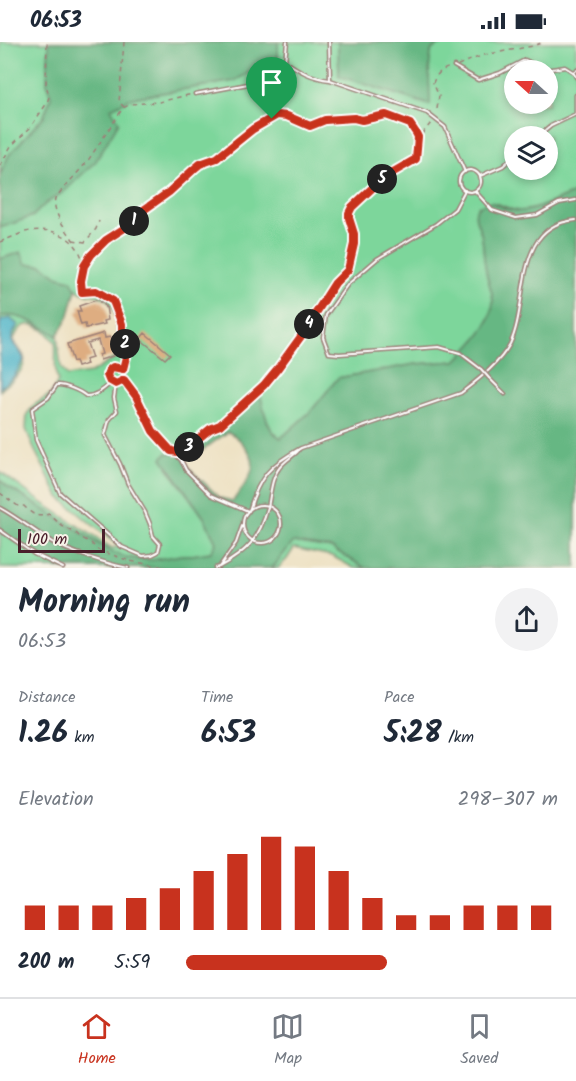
<!DOCTYPE html>
<html lang="en">
<head>
<meta charset="utf-8">
<style>
  :root { --surface:#fff; --page:#f2f2f3; --text:#1f2937; --muted:#747a83; --line:#e0e1e3; --accent:#c8321e }
  body { margin:0; font-family:Kalam,sans-serif; background:var(--page); color:var(--text); height:100vh; display:flex; flex-direction:column; font-size:22px; white-space:nowrap }
  * { box-sizing:border-box; margin:0 }
  p { font-size:20px; color:var(--muted) }
  .icon { flex:none; width:33px; height:33px; fill:none; stroke:currentColor; stroke-width:2; stroke-linecap:round; stroke-linejoin:round }
  .map { position:relative; height:526px; overflow:hidden }
  .details { display:flex; flex-direction:column; background:var(--surface); flex:1 }
  .details>* { flex:none }
  .needle { width:39px; rotate:291deg }
  .buttons { position:absolute; left:504px; top:18px; display:grid; gap:12px }
  .buttons a { display:grid; place-items:center; width:54px; height:54px; border-radius:50%; background:var(--surface); box-shadow:0 3px 9px #0003; font-size:30px }
  .scale { position:absolute; left:18px; bottom:15px; width:87px; box-sizing:border-box; padding-left:6px; border:3px solid #4a1f2b; border-top:0; font-size:16px; line-height:21px; white-space:nowrap; color:#4a1f2b; -webkit-text-stroke:4px #f7f3e8; paint-order:stroke }
  .pin { position:absolute; display:grid; place-items:center; width:51px; height:51px; color:#fff; margin:-62px -26px; border-radius:50% 50% 50% 0; rotate:-45deg; box-shadow:0 0 6px #0007 }
  .pin .icon { rotate:45deg }
  .km { position:absolute; width:30px; height:30px; margin:-15px; border-radius:50%; background:#222; color:#fff; font-size:16px; line-height:30px; text-align:center }
  .round { display:grid; place-items:center; flex:none; width:63px; height:63px; border-radius:32px; background:var(--page) }
  .head { display:flex; align-items:center; justify-content:space-between; height:102px; padding:0 18px }
  h1 { font-size:33px; font-weight:800; line-height:45px }
  .stats { display:grid; grid-template-columns:repeat(3,1fr); gap:9px; height:102px; padding:6px 18px }
  .stats div { display:grid; align-content:center }
  .stats b { font-size:30px; font-weight:800 }
  .stats small { font-size:16px; font-weight:400 }
  .stats p { font-size:16px }
  .chart { height:168px; padding:12px 18px }
  .chart p { display:flex; justify-content:space-between }
  .chart svg { width:100%; height:108px; margin-top:6px; stroke:var(--accent); stroke-width:6 }
  ul { padding:0 18px; list-style:none; font-size:20px }
  li { display:grid; grid-template-columns:96px 72px 1fr; align-items:center; height:45px }
  li i { height:15px; border-radius:8px; background:var(--accent) }
  .status { display:flex; justify-content:space-between; align-items:center; height:42px; padding:0 30px; background:var(--surface); direction:ltr }
  .status svg { height:16px; fill:currentColor }
  .dock { display:flex; justify-content:space-around; align-items:center; height:84px; border-top:2px solid var(--line); background:var(--surface); font-size:16px; color:var(--muted) }
  .dock a { display:grid; justify-items:center; gap:3px }
  .dock .active { color:var(--accent) }
  .map>svg:first-child { display:block }
  .green { fill:#7dd69b; stroke:#647a63; stroke-width:1.5; fill-rule:evenodd }
  .forest { fill:#66b783; stroke:#586b57; stroke-width:1.5; fill-rule:evenodd }
  .water { fill:#4ab3c8; stroke:#4a697a; stroke-width:1.5 }
  .building { fill:#dead81 }
  .lines { fill:none; stroke-linecap:round; stroke-linejoin:round }
  .lane-casing { stroke:#9c8078; stroke-width:5 }
  .path { stroke:#9c8078; stroke-width:1.5; stroke-dasharray:4.5 4.5; stroke-linecap:butt }
  .lane { stroke:#fff; stroke-width:2 }
  .lane-bridge-casing { stroke:#9c8078; stroke-width:5; stroke-linecap:butt }
  .lane-bridge { stroke:#fff; stroke-width:2 }
  .route-casing { stroke:#fff; stroke-width:12 }
  .route { stroke:#c8321e; stroke-width:8 }
</style>
</head>
<body>
<div class="status"><b>06:53</b><svg viewBox="0 0 49 12"><path d="M0 12V9h3v3zM5 12V6h3v6zM10 12V3h3v9zM15 12V0h3v12zM26 1h20v11H26zM47 4h2v5h-2z"/></svg></div>
<div class="map">
<svg width="576" height="526" viewBox="0 0 576 526">
  <rect width="100%" height="100%" fill="#f7f3e8"/>
  <filter id="ink" filterUnits="userSpaceOnUse"><feTurbulence type="fractalNoise" baseFrequency=".0167" numOctaves="2"/><feDisplacementMap in="SourceGraphic" scale="12" xChannelSelector="R" yChannelSelector="G"/><feConvolveMatrix kernelMatrix="1 2 1 2 8 2 1 2 1" color-interpolation-filters="sRGB"/></filter>
  <filter id="wash" filterUnits="userSpaceOnUse"><feTurbulence type="fractalNoise" baseFrequency=".008" numOctaves="4" result="noise"/><feDisplacementMap in="SourceGraphic" scale="24" xChannelSelector="R" yChannelSelector="G"/><feGaussianBlur stdDeviation="1.35" result="paint"/><feColorMatrix in="noise" values="0 0 0 0 0 0 0 0 0 0 0 0 0 0 0 0 0 1.4 0 .05"/><feComposite in="paint" operator="in"/></filter>
  <g filter="url(#wash)">
    <rect width="100%" height="100%" fill="#eee2c4"/>
    <path class="green" d="M 0,0 L 49,0 L 47,41 L 51,55 L 44,74 L 9,113 L 0,133 Z
      M 278,0 L 338,0 L 339,34 L 429,63 C 431,45 426,24 432,7 L 442,1 L 576,0 L 576,151 C 557,156 540,168 520,169 C 510,169 502,161 492,161 C 488,161 482,163 478,164 C 472,174 478,181 481,191 C 484,203 483,216 486,228 C 487,239 493,249 493,260 C 492,285 472,303 456,319 L 416,322 L 338,336 L 311,369 L 281,396 C 266,389 264,366 259,351 C 245,367 201,408 182,412 C 177,412 172,411 167,411 L 167,425 L 205,477 L 216,501 L 211,510 L 192,513 L 182,513 L 153,518 L 128,516 L 112,510 L 8,445 L 0,438 L 0,430 L 44,462 L 112,506 L 119,505 L 59,455 L 34,407 L 26,387 L 27,372 L 34,363 L 50,353 L 58,340 C 53,325 57,315 55,300 C 42,284 24,271 13,299 C 16,304 22,309 24,315 C 28,328 8,341 0,349 L 0,274 C 21,271 40,283 57,294 L 61,326 L 67,334 L 91,331 L 118,314 C 118,298 120,262 102,255 C 86,249 81,257 70,238 L 59,235 L 42,223 L 26,222 L 21,210 L 0,217 L 0,186 L 33,174 L 45,162 L 65,149 L 110,66 L 131,56 L 234,39 L 278,15 ZM 514,28 L 548,28 L 548,62 L 514,62 ZM 514,94 L 548,94 L 548,128 L 514,128 Z
      M 0,490 L 62,526 L 0,526 Z
      M 294,500 L 332,506 L 365,526 L 354,526 L 332,514 L 294,506 L 287,517 L 278,526 L 272,526 C 281,517 285,508 294,500 Z"/>
    <path class="forest" d="M 49,0 L 278,0 L 278,15 L 234,39 L 131,56 L 111,66 L 119,80 L 96,119 L 65,149 L 45,162 L 33,174 L 0,186 L 0,133 L 9,113 L 44,74 L 51,55 L 47,41 Z
      M 338,0 L 446,0 L 432,7 C 427,20 430,48 430,63 L 339,34 Z
      M 576,151 L 576,526 L 365,526 L 332,506 L 294,500 C 285,508 281,517 272,526 L 62,526 L 0,490 L 0,438 L 8,445 L 112,510 L 128,516 L 153,518 L 182,513 L 192,513 L 211,510 L 216,501 L 205,477 L 162,416 L 167,411 C 172,411 177,412 182,412 C 201,408 246,366 260,351 C 264,366 266,389 281,396 L 311,369 L 338,336 L 416,322 L 456,319 C 472,303 492,285 493,260 C 493,249 487,239 486,228 C 483,216 484,203 481,191 C 478,181 472,174 478,164 L 491,160 C 500,164 509,169 519,169 C 539,169 557,156 576,151 ZM 228,390 C 237,394 241,399 247,407 C 262,426 244,443 233,459 L 220,456 L 189,426 L 183,415 L 197,412 Z
      M 21,210 L 26,222 L 42,223 L 59,235 L 71,238 L 76,248 L 68,276 L 57,294 C 40,283 20,271 0,274 L 0,217 Z"/>
    <path class="water" d="M 10,276 L 18,283 C 4,306 18,299 24,318 L 14,334 L 0,346 L 0,282 L 2,278 Z"/>
    <g id="blocks">
      <path class="building" d="M 99,257 L 100,260 L 103,259 L 105,265 L 106,264 L 108,278 L 104,279 L 105,282 L 96,284 L 86,286 L 85,282 L 81,283 L 77,269 L 81,269 L 79,264 Z
        M 104,291 L 105,296 L 110,295 L 114,309 L 112,309 L 113,314 L 100,318 L 99,313 L 102,312 L 98,298 L 87,301 L 92,316 L 85,318 L 87,322 L 77,325 L 75,319 L 73,320 L 67,302 Z
        M 145,291 L 170,312 L 165,317 L 140,297 Z"/>
    </g>
  </g>
  <g filter="url(#ink)">
    <use href="#blocks" fill-opacity="0" stroke="#9c8078" stroke-width="1.5"/>
    <g class="lines">
      <defs>
        <path id="lane" d="M 287,0 L 285,19 C 299,29 312,36 330,38
          M 329,0 L 330,38 L 427,71 L 445,85 L 465,130
          M 454,24 L 478,38 L 500,31 L 525,18 L 545,28 L 565,25 L 573,30
          M 576,28 L 573,30 L 576,35
          M 195,52 L 248,42 L 285,19
          M 576,71 L 576,53
          M 539,94 L 551,84 L 576,72
          M459 139a11 11 0 1 1 22 0a11 11 0 1 1-22 0Z
          M 480,134 L 503,124 L 514,114
          M 465,148 L 455,167 L 436,182 L 377,217 L 348,242 L 326,273 L 323,295 L 329,311 L 339,312 L 439,305 L 460,311 L 481,327
          M 475,149 L 492,168 L 516,176 L 537,173 L 559,161 L 576,158
          M 84,224 L 99,205 L 114,192 L 131,182 L 143,167 L 169,150 L 194,127 L 217,116 L 253,87 L 282,73 L 310,84 L 325,78 L 354,76 L 362,78 L 386,73 L 394,74 L 410,82 L 416,91 L 418,95 L 415,117 C 391,132 365,145 349,171 C 349,179 353,185 354,193 C 356,203 352,220 347,229 C 343,236 336,239 332,246 C 297,297 272,342 222,381 C 218,384 214,385 210,387 C 197,396 189,411 171,409
          M 82,250 L 96,249 L 113,259 L 122,282 L 122,294 L 127,311 L 123,327 L 124,338 L 136,354 L 149,383 L 159,397 L 181,418 L 186,428 L 211,453 L 248,469
          M 489,336 L 505,352
          M 112,340 C 104,347 97,354 86,354 C 80,349 64,342 57,343 L 48,356 L 32,367 L 36,398 L 60,451 L 122,505 L 143,514 L 152,513 L 158,510 L 160,502 L 153,494 L 150,482 L 145,470 L 128,442 L 120,422 L 105,393 L 109,378 L 117,369 L 114,356 L 116,342 L 124,338
          M 113,341 L 107,333 L 109,328 L 113,325 L 123,327
          M243 482a19 19 0 1 1 38 0a19 19 0 1 1-38 0Z
          M 0,466 C 18,476 34,489 52,500 C 69,510 108,522 128,526
          M 249,469 C 259,434 270,423 301,406 L 461,351 C 479,337 499,322 510,302 C 530,261 512,183 576,178
          M 0,488 L 34,512 L 63,526
          M 219,525 C 247,510 260,496 268,465 C 271,451 271,436 280,425 C 285,419 293,414 298,409
          M 215,526 L 219,525 L 236,501 L 242,484"/>
      </defs>
      <use href="#lane" class="lane-casing"/>
      <path class="path" d="M 124,0 L 119,60 L 124,65
        M 458,23 L 484,13 L 533,4 L 544,0
        M 437,67 L 439,54 L 433,41 C 436,32 442,27 451,25
        M 422,92 L 431,81
        M 0,124 L 11,104 L 30,86 L 47,61 L 49,55 L 46,42 L 47,0
        M 73,198 L 85,200 L 96,187 L 99,179
        M 74,199 C 66,187 52,171 55,156 L 87,120 L 123,66 L 131,62 L 159,60 L 192,52
        M 0,200 C 7,197 15,194 22,191 C 47,183 77,192 83,220
        M 82,246 L 83,227
        M 0,451 L 18,464 L 24,464 C 33,473 37,476 49,472 L 62,484 L 76,491 L 80,495 L 91,501 L 98,508 L 130,519 L 169,526"/>
      <use href="#lane" class="lane"/>
      <defs>
        <path id="lane-bridge" d="M 481,327 L 489,336"/>
      </defs>
      <use href="#lane-bridge" class="lane-bridge-casing"/>
      <use href="#lane-bridge" class="lane-bridge"/>
    </g>
  </g>
  <g class="lines" filter="url(#ink)">
    <defs>
      <path id="route" d="M 277,73 L 287,74 L 310,84 L 325,78 L 354,76 L 362,78 L 386,73 L 410,82 L 416,91 L 418,95 L 416,117 L 383,136 L 352,165 L 349,171 L 349,176 L 354,192 L 354,202 L 348,228 L 335,241 L 302,293 L 278,326 L 264,343 L 220,383 L 210,387 L 187,406 L 178,410 L 171,409 L 153,389 L 136,354 L 124,338 L 116,342 L 109,338 L 107,333 L 109,328 L 113,325 L 123,327 L 127,311 L 122,294 L 122,282 L 113,259 L 96,249 L 82,250 L 81,239 L 84,224 L 91,213 L 106,198 L 131,182 L 138,172 L 169,150 L 194,127 L 200,122 L 217,116 L 253,87 Z"/>
    </defs>
    <use href="#route" class="route-casing"/>
    <use href="#route" class="route"/>
  </g>
</svg>
<div class="buttons">
<a><svg class="needle" viewBox="-14 -14 28 28"><path d="M0-13l5 13h-10z" fill="#e53935"/><path d="M0 13l5-13h-10z" fill="#747a83"/></svg></a>
<a><svg class="icon" aria-label="layers" viewBox="0 0 24 24"><path d="M12 4l9 5-9 5-9-5zM3 14l9 5 9-5"/></svg></a>
</div>
<div class="scale">100 m</div>
<div class="pin" style="left:272px;top:77px;background:#1e9e55"><svg class="icon" aria-label="arrive" viewBox="0 0 24 24"><path d="M6 21V4h12l-3 4 3 4H6"/></svg></div>
<b class="km" style="left:134px;top:179px">1</b>
<b class="km" style="left:125px;top:302px">2</b>
<b class="km" style="left:189px;top:405px">3</b>
<b class="km" style="left:309px;top:282px">4</b>
<b class="km" style="left:382px;top:137px">5</b>
</div>
<section class="details">
<div class="head"><div><h1>Morning run</h1><p>06:53</p></div><a class="round"><svg class="icon" aria-label="share" viewBox="0 0 24 24"><path d="M12 15V3M7 8l5-5 5 5M5 13v7h14v-7"/></svg></a></div>
<div class="stats">
<div><p>Distance</p><b>1.26<small> km</small></b></div>
<div><p>Time</p><b>6:53</b></div>
<div><p>Pace</p><b>5:28<small> /km</small></b></div>
</div>
<div class="chart"><p><span>Elevation</span>298–307 m</p>
<svg viewBox="0 0 160 44" preserveAspectRatio="none"><path d="M5 44V34M15 44V34M25 44V34M35 44V31M45 44V27M55 44V20M65 44V13M75 44V6M85 44V10M95 44V20M105 44V31M115 44V38M125 44V38M135 44V34M145 44V34M155 44V34"/></svg>
</div>
<ul>
<li><b>200 m</b>5:59<i style="width:54%"></i></li>
</ul>
</section>
<nav class="dock">
<a class="active"><svg class="icon" aria-label="home" viewBox="0 0 24 24"><path d="M3 11l9-7 9 7M6 9v11h12V9"/></svg>Home</a>
<a><svg class="icon" aria-label="map" viewBox="0 0 24 24"><path d="M3 6l6-2 6 2 6-2v14l-6 2-6-2-6 2zM9 4v14M15 6v14"/></svg>Map</a>
<a><svg class="icon" aria-label="saved" viewBox="0 0 24 24"><path d="M7 4h10v16l-5-4-5 4z"/></svg>Saved</a>
</nav>
</body>
</html>
